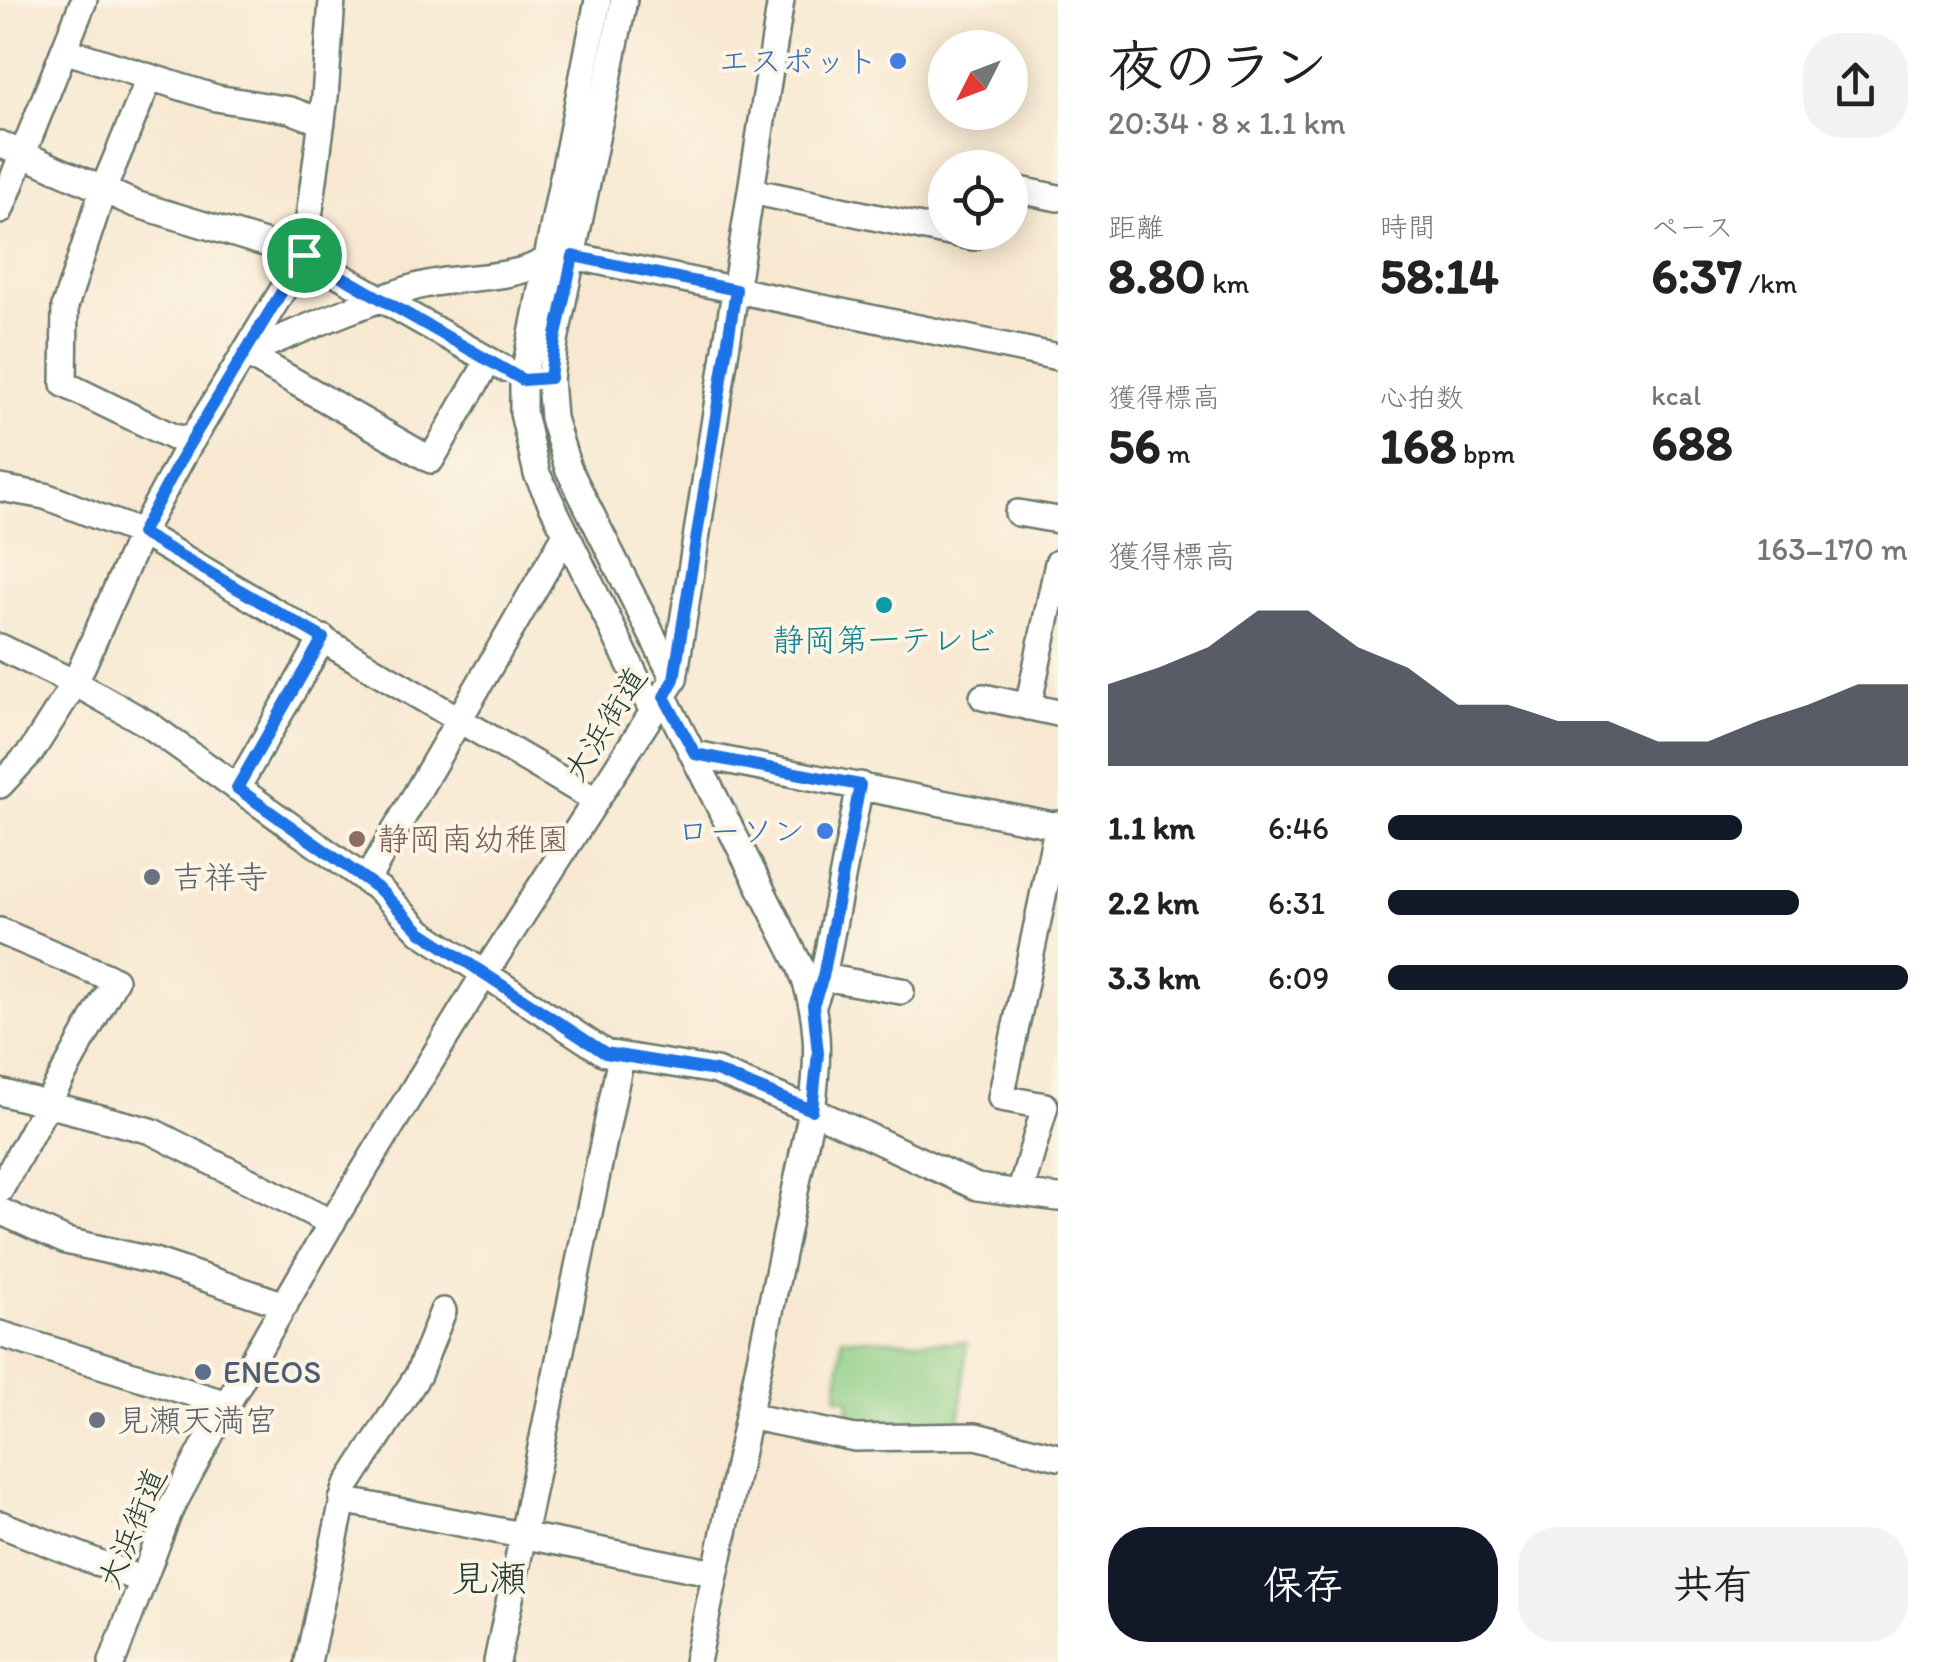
<!DOCTYPE html>
<html lang="ja">
<head>
<meta charset="utf-8">
<style>
  :root { --surface:#fff; --page:#f2f2f2; --text:#222; --muted:#767676; --accent:#111827 }
  body { margin:0; font-family:Itim,"Klee One",sans-serif; background:var(--page); color:var(--text); height:100vh; display:flex; flex-direction:column; font-size:38px; white-space:nowrap }
  * { box-sizing:border-box; margin:0 }
  p { font-size:32px; color:var(--muted) }
  .icon { flex:none; width:55px; height:55px; fill:none; stroke:currentColor; stroke-width:2; stroke-linecap:round; stroke-linejoin:round }
  .map { position:relative; flex:1; overflow:hidden }
  .drawer { display:flex; flex-direction:column; background:var(--surface); width:900px }
  .drawer>* { flex:none }
  .needle { width:65px; rotate:228deg }
  .fabs { position:absolute; left:928px; top:30px; display:grid; gap:20px }
  .fabs a { display:grid; place-items:center; width:100px; height:100px; border-radius:50%; background:var(--surface); box-shadow:0 5px 25px #0003; font-size:50px }
  .pin { position:absolute; display:grid; place-items:center; width:85px; height:85px; color:#fff; margin:-42px; border:5px solid #fff; border-radius:50%; box-shadow:0 2px 10px #0007 }
  .round { display:grid; place-items:center; flex:none; width:105px; height:105px; border-radius:40px; background:var(--page) }
  .headline { display:flex; align-items:center; justify-content:space-between; height:170px; padding:0 50px }
  h1 { font-size:55px; font-weight:800; line-height:75px }
  .metrics { display:grid; grid-template-columns:repeat(3,1fr); gap:15px; height:170px; padding:10px 50px }
  .metrics div { display:grid; align-content:center }
  .metrics b { font-size:50px; font-weight:800 }
  .metrics small { font-size:28px; font-weight:400 }
  .metrics p { font-size:28px }
  .chart { height:280px; padding:20px 50px }
  .chart p { display:flex; justify-content:space-between }
  .chart svg { width:100%; height:180px; margin-top:10px; fill:var(--accent); opacity:.7 }
  .cta { display:flex; gap:20px; margin-top:auto; padding:20px 50px }
  .cta a { flex:1; height:115px; border-radius:40px; background:var(--accent); color:#fff; font-size:40px; font-weight:800; line-height:115px; text-align:center }
  .cta a+a { background:var(--page); color:var(--text) }
  ul { padding:0 50px; list-style:none; font-size:32px }
  li { display:grid; grid-template-columns:160px 120px 1fr; align-items:center; height:75px }
  li i { height:25px; border-radius:12px; background:var(--accent) }
  main { display:flex; flex:1; min-height:0 }
  .map>svg:first-child { display:block }
  .green { fill:#8bcd85; stroke:#55855c; stroke-width:2.5 }
  .lines { fill:none; stroke-linecap:round; stroke-linejoin:round }
  .minor-casing { stroke:#6b796b; stroke-width:30 }
  .minor { stroke:#fff; stroke-width:25 }
  .route-casing { stroke:#fff; stroke-width:20 }
  .route { stroke:#1a73e8; stroke-width:12 }
  .shop-dot { fill:#3f7fe0; stroke:#fcf5e5; stroke-width:4 }
  .culture-dot { fill:#0f9aa8; stroke:#fcf5e5; stroke-width:4 }
  .education-dot { fill:#8d6e63; stroke:#fcf5e5; stroke-width:4 }
  .worship-dot { fill:#6b7280; stroke:#fcf5e5; stroke-width:4 }
  .service-dot { fill:#5c6f8a; stroke:#fcf5e5; stroke-width:4 }
  .labels { text-anchor:middle; dominant-baseline:central; stroke-width:8; stroke-linejoin:round; paint-order:stroke }
  .shop-label { font-size:32px; fill:#366cbe; stroke:#fcf5e5; text-anchor:end }
  .culture-label { font-size:32px; fill:#0d838f; stroke:#fcf5e5 }
  .street-label { font-size:32px; fill:#1f3d34; stroke:#fcf5e5 }
  .education-label { font-size:32px; fill:#785e54; stroke:#fcf5e5; text-anchor:start }
  .worship-label { font-size:32px; fill:#5b616d; stroke:#fcf5e5; text-anchor:start }
  .service-label { font-size:32px; fill:#4e5e75; stroke:#fcf5e5; text-anchor:start }
  .quarter-label { font-size:38px; fill:#1f3d34; stroke:#fcf5e5 }
</style>
</head>
<body>
<main>
<div class="map">
<svg width="1058" height="1662" viewBox="0 0 1058 1662">
  <rect width="100%" height="100%" fill="#fcf5e5"/>
  <filter id="ink" filterUnits="userSpaceOnUse"><feTurbulence type="fractalNoise" baseFrequency=".01" numOctaves="2"/><feDisplacementMap in="SourceGraphic" scale="20" xChannelSelector="R" yChannelSelector="G"/><feConvolveMatrix kernelMatrix="1 2 1 2 8 2 1 2 1" color-interpolation-filters="sRGB"/></filter>
  <filter id="wash" filterUnits="userSpaceOnUse"><feTurbulence type="fractalNoise" baseFrequency=".0048" numOctaves="4" result="noise"/><feDisplacementMap in="SourceGraphic" scale="40" xChannelSelector="R" yChannelSelector="G"/><feGaussianBlur stdDeviation="2.25" result="paint"/><feColorMatrix in="noise" values="0 0 0 0 0 0 0 0 0 0 0 0 0 0 0 0 0 1.4 0 .05"/><feComposite in="paint" operator="in"/></filter>
  <g filter="url(#wash)">
    <rect width="100%" height="100%" fill="#f8e8d1"/>
    <path class="green" d="M 842,1338 L 967,1343 L 959,1429 L 847,1427 L 849,1399 L 837,1397 Z"/>
  </g>
  <g filter="url(#ink)">
    <g class="lines">
      <defs>
        <path id="minor" d="M 598,0 L 523,380 L 523,413 L 537,474 L 653,712
          M 624,0 L 555,341 L 550,379 L 553,418 L 568,468 L 674,679
          M 64,50 L 216,98 L 290,110 L 322,122
          M 150,77 L 103,190 L 65,306 L 64,384 L 173,437 L 192,440
          M 0,144 L 135,204 L 304,255 L 503,368
          M 1010,188 L 1058,198
          M 751,191 L 945,232
          M 0,211 L 84,0
          M 950,232 L 973,237 L 975,232
          M 573,256 L 1058,357
          M 489,360 L 431,460 L 245,353 C 300,331 355,306 412,288 C 454,274 512,283 547,259
          M 0,488 L 45,496 L 141,533 L 596,800
          M 1018,513 L 1058,520
          M 0,647 L 75,683 L 148,724 L 380,890 L 421,932 L 605,1053 L 716,1071 L 812,1110 L 977,1187 L 1058,1198
          M 664,697 L 800,966 C 820,1015 819,1058 812,1110 L 697,1662
          M 983,697 L 1058,713
          M 1028,707 L 1058,563
          M 695,754 L 1058,826
          M 0,785 L 31,752 L 75,683 L 141,533 L 187,448 L 304,255 L 325,97 L 332,0
          M 237,788 L 323,638
          M 366,881 L 566,534
          M 0,931 L 115,980 L 0,1190
          M 823,977 L 901,991
          M 813,1005 L 823,977 L 860,785
          M 0,1092 L 151,1131 L 332,1223
          M 1021,1190 L 1045,1106 L 1001,1098 L 1058,824
          M 0,1211 L 66,1241 L 154,1261 L 285,1305
          M 0,1334 L 227,1404
          M 748,1416 L 855,1438 L 976,1436 L 1058,1457
          M 342,1500 L 715,1573
          M 0,1524 L 142,1580
          M 112,1662 L 169,1512 L 227,1404 L 328,1229 L 485,973 L 674,679 L 781,0
          M 308,1662 L 346,1487 L 418,1375 L 443,1311
          M 497,1662 L 621,1057"/>
      </defs>
      <use href="#minor" class="minor-casing"/>
      <use href="#minor" class="minor"/>
    </g>
  </g>
  <g class="lines" filter="url(#ink)">
    <defs>
      <path id="route" d="M 304,255 L 523,380 L 550,378 L 555,340 L 573,256 L 736,290 L 674,679 L 664,697 L 695,754 L 860,785 L 823,977 L 813,1005 L 818,1053 L 812,1110 L 716,1071 L 605,1053 L 421,932 L 380,890 L 237,788 L 323,638 L 141,533 L 187,448 Z"/>
    </defs>
    <use href="#route" class="route-casing"/>
    <use href="#route" class="route"/>
  </g>
  <g class="shop-dot">
    <circle cx="898" cy="61" r="10"/>
    <circle cx="825" cy="831" r="10"/>
  </g>
  <circle class="culture-dot" cx="884" cy="605" r="10"/>
  <circle class="education-dot" cx="357" cy="839" r="10"/>
  <g class="worship-dot">
    <circle cx="152" cy="877" r="10"/>
    <circle cx="97" cy="1420" r="10"/>
  </g>
  <circle class="service-dot" cx="203" cy="1372" r="10"/>
  <g class="labels">
    <g class="shop-label">
      <text x="878" y="61">エスポット</text>
      <text x="805" y="831">ローソン</text>
    </g>
    <g class="culture-label">
      <text x="884" y="640">静岡第一テレビ</text>
    </g>
    <g class="street-label">
      <text transform="translate(605 724) rotate(-58)">大浜街道</text>
      <text transform="translate(132 1528) rotate(-67)">大浜街道</text>
    </g>
    <g class="education-label">
      <text x="377" y="839">静岡南幼稚園</text>
    </g>
    <g class="worship-label">
      <text x="172" y="877">吉祥寺</text>
      <text x="117" y="1420">見瀬天満宮</text>
    </g>
    <g class="service-label">
      <text x="223" y="1372">ENEOS</text>
    </g>
    <g class="quarter-label">
      <text x="489" y="1578">見瀬</text>
    </g>
  </g>
</svg>
<div class="fabs">
<a><svg class="needle" viewBox="-14 -14 28 28"><path d="M0-13l5 13h-10z" fill="#e53935"/><path d="M0 13l5-13h-10z" fill="#767676"/></svg></a>
<a><svg class="icon" aria-label="locate" viewBox="0 0 24 24"><circle cx="12" cy="12" r="6"/><path d="M12 2v4M12 18v4M2 12h4M18 12h4"/></svg></a>
</div>
<div class="pin" style="left:304px;top:255px;background:#1e9e55"><svg class="icon" aria-label="arrive" viewBox="0 0 24 24"><path d="M6 21V4h12l-3 4 3 4H6"/></svg></div>
</div>
<section class="drawer">
<div class="headline"><div><h1>夜のラン</h1><p>20:34 · 8 × 1.1 km</p></div><a class="round"><svg class="icon" aria-label="share" viewBox="0 0 24 24"><path d="M12 15V3M7 8l5-5 5 5M5 13v7h14v-7"/></svg></a></div>
<div class="metrics">
<div><p>距離</p><b>8.80<small> km</small></b></div>
<div><p>時間</p><b>58:14</b></div>
<div><p>ペース</p><b>6:37<small> /km</small></b></div>
</div>
<div class="metrics">
<div><p>獲得標高</p><b>56<small> m</small></b></div>
<div><p>心拍数</p><b>168<small> bpm</small></b></div>
<div><p>kcal</p><b>688</b></div>
</div>
<div class="chart"><p><span>獲得標高</span>163–170 m</p>
<svg viewBox="0 0 160 44" preserveAspectRatio="none"><path d="M0 44V24L10 20L20 15L30 6L40 6L50 15L60 20L70 29L80 29L90 33L100 33L110 38L120 38L130 33L140 29L150 24L160 24V44z"/></svg>
</div>
<ul>
<li><b>1.1 km</b>6:46<i style="width:68%"></i></li>
<li><b>2.2 km</b>6:31<i style="width:79%"></i></li>
<li><b>3.3 km</b>6:09<i style="width:100%"></i></li>
</ul>
<div class="cta"><a>保存</a><a>共有</a></div>
</section>
</main>
</body>
</html>
